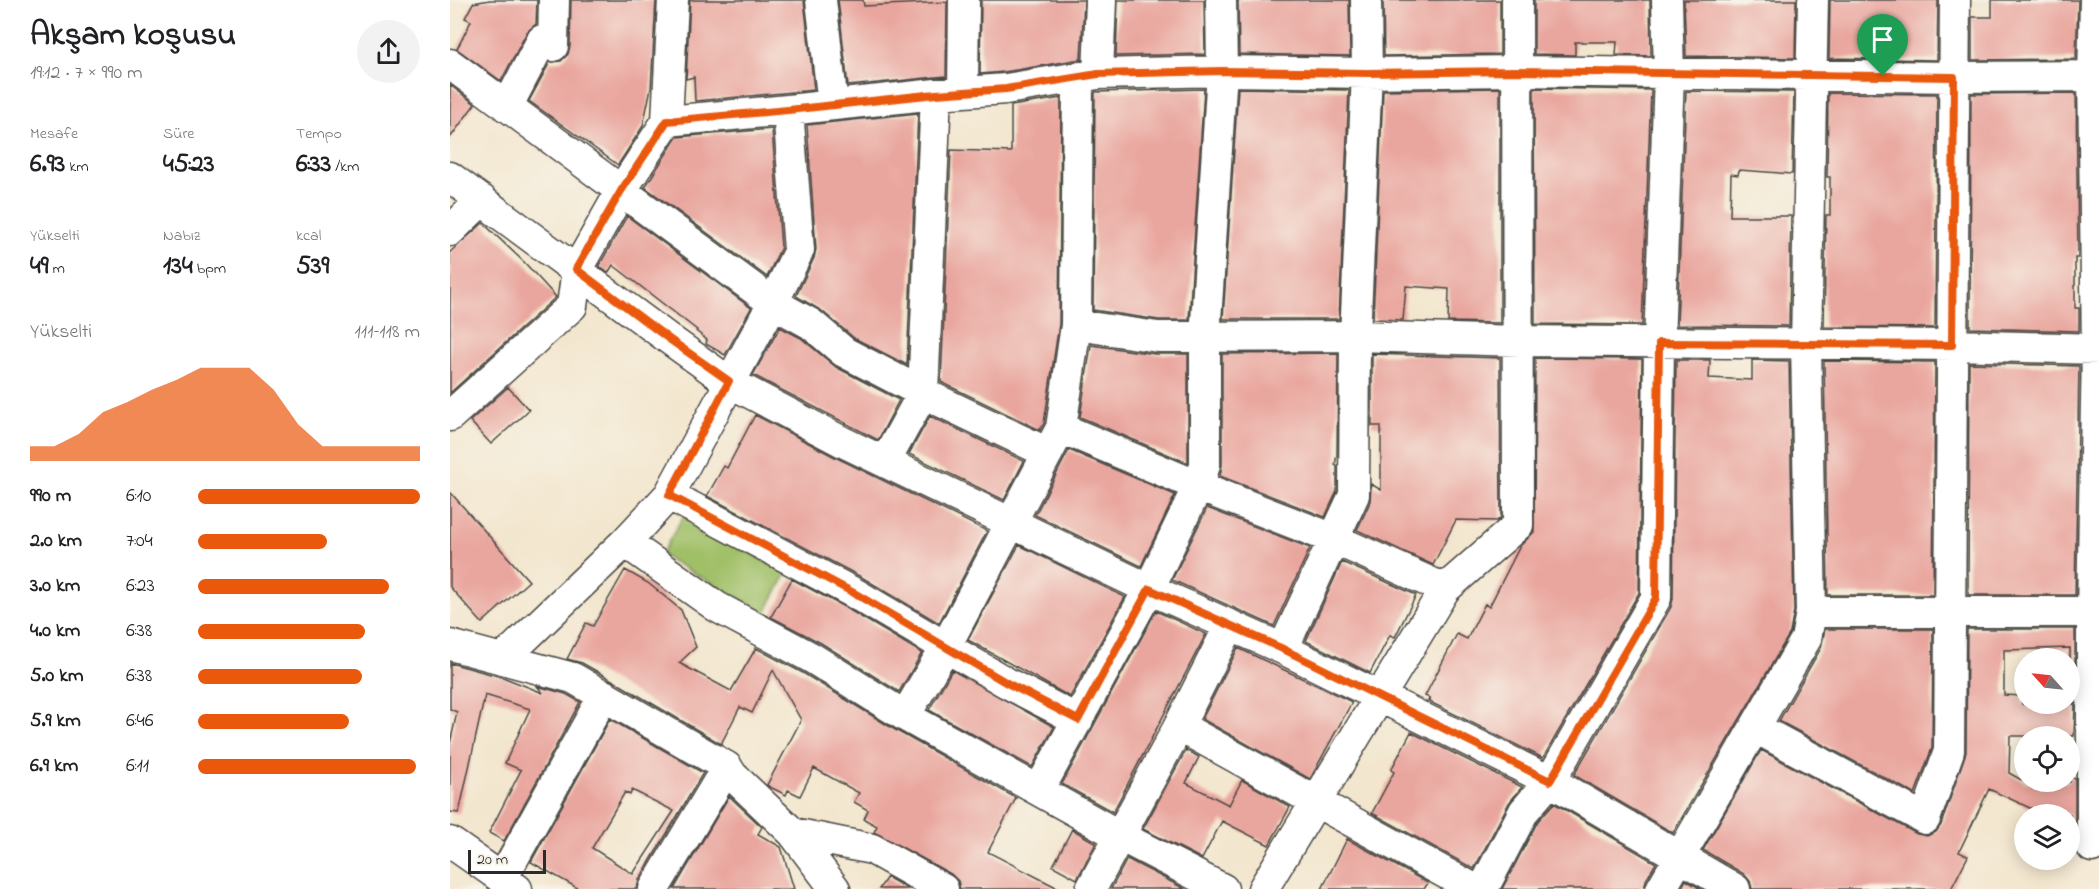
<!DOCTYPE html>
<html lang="tr">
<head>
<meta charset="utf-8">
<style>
  :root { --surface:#fff; --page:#f2f2f2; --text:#202124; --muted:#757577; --accent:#ea580c }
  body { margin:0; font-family:"Indie Flower",sans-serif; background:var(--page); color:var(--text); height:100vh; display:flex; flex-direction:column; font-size:22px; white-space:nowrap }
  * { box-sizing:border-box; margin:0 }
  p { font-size:20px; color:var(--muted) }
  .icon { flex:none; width:33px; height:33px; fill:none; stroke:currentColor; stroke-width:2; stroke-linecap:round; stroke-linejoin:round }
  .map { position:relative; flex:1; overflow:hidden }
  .drawer { display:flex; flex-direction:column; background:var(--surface); width:450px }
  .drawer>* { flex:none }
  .needle { width:39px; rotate:297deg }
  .fabs { position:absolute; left:1564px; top:648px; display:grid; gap:12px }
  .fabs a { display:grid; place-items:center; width:66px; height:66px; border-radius:50%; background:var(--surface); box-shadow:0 3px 15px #0003; font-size:30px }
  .scale { position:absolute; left:18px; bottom:15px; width:78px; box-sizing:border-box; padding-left:6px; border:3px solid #2b2b2b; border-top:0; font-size:16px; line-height:21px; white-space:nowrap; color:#2b2b2b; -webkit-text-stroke:4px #f7f3e8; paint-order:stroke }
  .pin { position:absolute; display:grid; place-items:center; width:51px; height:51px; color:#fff; margin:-62px -26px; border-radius:50% 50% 50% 0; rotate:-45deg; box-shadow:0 0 6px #0007 }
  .pin .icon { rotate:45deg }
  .round { display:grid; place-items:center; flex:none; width:63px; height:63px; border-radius:32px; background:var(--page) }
  .head { display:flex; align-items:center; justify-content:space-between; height:102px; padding:0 30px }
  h1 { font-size:33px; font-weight:800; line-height:45px }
  .stats { display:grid; grid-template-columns:repeat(3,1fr); gap:9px; height:102px; padding:6px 30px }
  .stats div { display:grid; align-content:center }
  .stats b { font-size:26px; font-weight:800 }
  .stats small { font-size:16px; font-weight:400 }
  .stats p { font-size:16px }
  .chart { height:168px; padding:12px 30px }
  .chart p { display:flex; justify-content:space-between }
  .chart svg { width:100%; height:108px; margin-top:6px; fill:var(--accent); opacity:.7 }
  ul { padding:0 30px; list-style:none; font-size:20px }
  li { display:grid; grid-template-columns:96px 72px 1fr; align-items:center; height:45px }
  li i { height:15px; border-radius:8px; background:var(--accent) }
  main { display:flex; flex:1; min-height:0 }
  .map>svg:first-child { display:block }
  .green { fill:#a0c068; stroke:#66764a; stroke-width:1.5 }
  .building { fill:#e9a69e; fill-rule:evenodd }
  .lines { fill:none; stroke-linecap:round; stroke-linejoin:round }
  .street-casing { stroke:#494743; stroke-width:33 }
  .street { stroke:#fff; stroke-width:30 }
  .route-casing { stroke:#fff; stroke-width:12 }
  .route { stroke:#ea580c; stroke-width:8 }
</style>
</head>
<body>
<main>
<section class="drawer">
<div class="head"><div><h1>Akşam koşusu</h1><p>19:12 · 7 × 990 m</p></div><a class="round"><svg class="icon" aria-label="share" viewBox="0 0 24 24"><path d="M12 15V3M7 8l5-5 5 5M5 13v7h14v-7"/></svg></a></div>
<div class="stats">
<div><p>Mesafe</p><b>6.93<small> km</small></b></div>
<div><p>Süre</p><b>45:23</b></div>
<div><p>Tempo</p><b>6:33<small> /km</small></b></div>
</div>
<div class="stats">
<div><p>Yükselti</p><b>49<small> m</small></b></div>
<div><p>Nabız</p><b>134<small> bpm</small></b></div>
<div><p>kcal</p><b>539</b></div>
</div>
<div class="chart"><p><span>Yükselti</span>111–118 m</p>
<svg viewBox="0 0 160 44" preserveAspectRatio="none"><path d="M0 44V38L10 38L20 33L30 24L40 20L50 15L60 11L70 6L80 6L90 6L100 15L110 29L120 38L130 38L140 38L150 38L160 38V44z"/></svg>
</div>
<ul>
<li><b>990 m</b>6:10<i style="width:100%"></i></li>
<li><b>2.0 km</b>7:04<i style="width:58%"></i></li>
<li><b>3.0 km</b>6:23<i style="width:86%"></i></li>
<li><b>4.0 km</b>6:38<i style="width:75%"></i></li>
<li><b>5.0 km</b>6:38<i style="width:74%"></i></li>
<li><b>5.9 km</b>6:46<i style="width:68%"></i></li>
<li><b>6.9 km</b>6:11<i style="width:98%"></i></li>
</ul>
</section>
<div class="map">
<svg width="1649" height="889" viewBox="0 0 1649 889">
  <rect width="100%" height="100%" fill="#f7f3e8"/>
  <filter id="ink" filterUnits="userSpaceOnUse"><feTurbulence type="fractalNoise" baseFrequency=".0167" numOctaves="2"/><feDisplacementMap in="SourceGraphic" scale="12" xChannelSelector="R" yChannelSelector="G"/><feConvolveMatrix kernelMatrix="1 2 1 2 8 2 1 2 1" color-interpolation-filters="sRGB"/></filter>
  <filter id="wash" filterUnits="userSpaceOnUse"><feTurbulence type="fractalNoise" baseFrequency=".008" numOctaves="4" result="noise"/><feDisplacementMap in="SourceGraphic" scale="24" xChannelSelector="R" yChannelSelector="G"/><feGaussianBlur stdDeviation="1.35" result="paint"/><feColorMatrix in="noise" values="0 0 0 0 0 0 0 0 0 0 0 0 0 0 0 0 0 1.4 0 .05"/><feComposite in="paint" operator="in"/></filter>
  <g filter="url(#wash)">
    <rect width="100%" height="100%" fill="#f3e6ce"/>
    <path class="green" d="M 234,515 L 337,573 L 315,613 L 211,555 Z"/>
    <g id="blocks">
      <path class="building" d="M 40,0 L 87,0 L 86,24 L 77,32 L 51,81 L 7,49 L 21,21 L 15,18 L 23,3 Z
        M 121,0 L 206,0 L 201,88 L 193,126 L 168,165 L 79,101 L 100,62 L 111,61 L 118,54 L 120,46 Z
        M 240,0 L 354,0 L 364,90 L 245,101 L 244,77 L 236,79 Z
        M 388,0 L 413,0 L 414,6 L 497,2 L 496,76 L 398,86 Z
        M 531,0 L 634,0 L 631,59 L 554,72 L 530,74 Z
        M 668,0 L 754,0 L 755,54 L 666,56 Z
        M 788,0 L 899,0 L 900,56 L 789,54 Z
        M 933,0 L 1050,0 L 1050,54 L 934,56 Z
        M 1084,0 L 1200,0 L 1201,56 L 1166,55 L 1167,42 L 1125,42 L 1125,55 L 1084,54 Z
        M 1234,0 L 1346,0 L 1345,58 L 1236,56 Z
        M 1380,0 L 1488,0 L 1487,60 L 1379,58 Z
        M 1542,0 L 1628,0 L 1626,59 L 1522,60 L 1522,17 L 1542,17 Z
        M 0,85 L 25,104 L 0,138 Z
        M 788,88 L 899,90 L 889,319 L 773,319 Z
        M 1050,88 L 1050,323 L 998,322 L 999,289 L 956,286 L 953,320 L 923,319 L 933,90 Z
        M 1084,88 L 1201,90 L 1192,325 L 1085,324 Z
        M 754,89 L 739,320 L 709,320 L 643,310 L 645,92 Z
        M 1236,91 L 1344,92 L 1342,174 L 1289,170 L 1288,175 L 1281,174 L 1280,216 L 1341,216 L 1339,326 L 1227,325 Z
        M 1378,93 L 1487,94 L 1485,328 L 1374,327 L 1376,215 L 1380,215 L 1380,177 L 1377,177 Z
        M 1626,93 L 1628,258 L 1625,258 L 1625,308 L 1629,308 L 1629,331 L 1520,328 L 1521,94 Z
        M 611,98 L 609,324 L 594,423 L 590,430 L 491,382 L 501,150 L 561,152 L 561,106 Z
        M 468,113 L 457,365 L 404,338 L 372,311 L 346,296 L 364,258 L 366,249 L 357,125 Z
        M 322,129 L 331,247 L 317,277 L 195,187 L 227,137 Z
        M 177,216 L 301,308 L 275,355 L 256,344 L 257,340 L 246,331 L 247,330 L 163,265 L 158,273 L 149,266 Z
        M 33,223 L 74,262 L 106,297 L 0,393 L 0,252 Z
        M 330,327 L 351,338 L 386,367 L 449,400 L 428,440 L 303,375 Z
        M 641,345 L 705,354 L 738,354 L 738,463 L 630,417 Z
        M 888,353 L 887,454 L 885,465 L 887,466 L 887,491 L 875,517 L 770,476 L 772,465 L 772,354 Z
        M 922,354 L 1050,358 L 1051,517 L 1047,521 L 1006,520 L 983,565 L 907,530 L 920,502 L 921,484 L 931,490 L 931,426 L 922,426 Z
        M 1085,358 L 1192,359 L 1189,593 L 1093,758 L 978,701 L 980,698 L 975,696 L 1007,634 L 1017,639 L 1035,604 L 1039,607 L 1070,546 L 1084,532 Z
        M 1226,360 L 1260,360 L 1259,378 L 1302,380 L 1302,360 L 1339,361 L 1344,611 L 1340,633 L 1223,833 L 1124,775 L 1221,607 L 1223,599 Z
        M 1374,361 L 1485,362 L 1483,595 L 1378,595 Z
        M 1519,363 L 1629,366 L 1625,595 L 1518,595 Z
        M 58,387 L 79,410 L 41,444 L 20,421 Z
        M 305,415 L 385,457 L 537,531 L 489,623 L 413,578 L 257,496 L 274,466 L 277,468 Z
        M 480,416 L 574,461 L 554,500 L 459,454 Z
        M 619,450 L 725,495 L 691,566 L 585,515 Z
        M 0,492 L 79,581 L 32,623 L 0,587 Z
        M 757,508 L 860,548 L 824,626 L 722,580 Z
        M 569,545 L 675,597 L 620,697 L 518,640 Z
        M 892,562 L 966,595 L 945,637 L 940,635 L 920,673 L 856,641 Z
        M 175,570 L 198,583 L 231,610 L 246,647 L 229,663 L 281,691 L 306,648 L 353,673 L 447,731 L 566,798 L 538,852 L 610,889 L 510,889 L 508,881 L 501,874 L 424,832 L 427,826 L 414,819 L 418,810 L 404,802 L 409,793 L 364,768 L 350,796 L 338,790 L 336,795 L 320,787 L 317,785 L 351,720 L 323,670 L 302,713 L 290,707 L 271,744 L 162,680 L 132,663 L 117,659 L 136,623 L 143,626 Z
        M 342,579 L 396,608 L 472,653 L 449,692 L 371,643 L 321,617 Z
        M 706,611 L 756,634 L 663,812 L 612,784 Z
        M 1375,629 L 1483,629 L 1482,748 L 1465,794 L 1329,721 L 1371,648 Z
        M 1517,629 L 1625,629 L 1625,699 L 1620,699 L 1620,648 L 1554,650 L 1554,695 L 1572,696 L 1572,704 L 1625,704 L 1624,736 L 1560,736 L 1559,773 L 1575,782 L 1620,782 L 1620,778 L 1625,778 L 1625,822 L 1620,822 L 1620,814 L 1593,814 L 1539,789 L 1509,852 L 1518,856 L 1501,889 L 1302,889 L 1300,881 L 1294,874 L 1253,850 L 1311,750 L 1467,834 L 1477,836 L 1486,832 L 1491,825 L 1516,752 Z
        M 788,648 L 902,702 L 860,779 L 752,719 Z
        M 0,663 L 55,678 L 93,693 L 87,686 L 116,694 L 130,702 L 54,841 L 39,833 L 71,770 L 55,763 L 80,709 L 35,695 L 9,813 L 0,812 L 0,744 L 7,712 L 0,709 Z
        M 502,670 L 604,727 L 582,767 L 479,710 Z
        M 160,719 L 253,773 L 189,880 L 187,889 L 129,889 L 81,862 ZM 182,790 L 224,811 L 183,874 L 142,848 L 175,792 L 180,795 Z
        M 961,732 L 1072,787 L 1059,803 L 1024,869 L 922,813 L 944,772 L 941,770 Z
        M 736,750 L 749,757 L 736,783 L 779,805 L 792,780 L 840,807 L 819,845 L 772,821 L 752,859 L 693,829 Z
        M 279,796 L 312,827 L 308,834 L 331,847 L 344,889 L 224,889 Z
        M 1104,803 L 1206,863 L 1196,880 L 1194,889 L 1052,889 L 1088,821 Z
        M 622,829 L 646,843 L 627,879 L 603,866 Z
        M 897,839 L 978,883 L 974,889 L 872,889 Z
        M 677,859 L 735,889 L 661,889 Z
        M 437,877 L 458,889 L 429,889 Z
        M 1236,880 L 1251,889 L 1231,889 Z"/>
    </g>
  </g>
  <g filter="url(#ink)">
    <use href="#blocks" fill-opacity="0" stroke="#494743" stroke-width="1.5"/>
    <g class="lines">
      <defs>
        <path id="street" d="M 371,0 L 383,105
          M 0,64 L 323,303 L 361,324 L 394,352 L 473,393 L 598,453
          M 648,74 L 651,0
          M 513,91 L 514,0
          M 57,107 L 92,40 L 103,46 L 104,0
          M 217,121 L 338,110 L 486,94 L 556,89 L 648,74 L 772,71 L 917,73 L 1066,71 L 1504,77 L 1649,76
          M 0,177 L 219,339 L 279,382 L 393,442 L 699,589 L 833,649 L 1100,781 L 1285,889
          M 0,231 L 32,200
          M 626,325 L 708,337 L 905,336 L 1069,341 L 1502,345 L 1649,349
          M 0,416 L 122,306 L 127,269 L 171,191 L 217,121 L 223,0
          M 611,428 L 748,486 L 884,539 L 995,589
          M 435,462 L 473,393 L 486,94
          M 219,495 L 404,593 L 557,683 L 628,720
          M 175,542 L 267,607 L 362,658 L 455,716 L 670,836 L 773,889
          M 1361,612 L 1649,612
          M 0,645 L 123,678 L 277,767 L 282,775 L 343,833 L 385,889
          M 833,649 L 904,495 L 905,336 L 917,73 L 916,0
          M 53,659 L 175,542 L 219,495 L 323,303 L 349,250 L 338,110
          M 455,716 L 496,646 L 611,428 L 626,325 L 628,78
          M 729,726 L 1024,889
          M 1306,728 L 1475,819 L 1499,751 L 1505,0
          M 589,790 L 699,589 L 748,486 L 755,465 L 755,337 L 772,71 L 771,0
          M 343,833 L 422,849 L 493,889
          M 0,842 L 67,889
          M 1642,847 L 1642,612 L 1647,349 L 1643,76 L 1645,0
          M 52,879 L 154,695
          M 204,889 L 277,767
          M 641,889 L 729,726 L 780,625
          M 813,889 L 995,589 L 1068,525 L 1067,0
          M 1033,889 L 1074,811 L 1100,781 L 1206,598 L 1209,343 L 1219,75 L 1217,0
          M 1211,889 L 1356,639 L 1361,612 L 1356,344 L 1363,0"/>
      </defs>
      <use href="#street" class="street-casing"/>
      <use href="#street" class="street"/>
    </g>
  </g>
  <g class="lines" filter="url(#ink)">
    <defs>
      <path id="route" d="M 772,71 L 917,73 L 1066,71 L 1504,77 L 1502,345 L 1209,343 L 1206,598 L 1100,781 L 833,649 L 699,589 L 628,720 L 557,683 L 404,593 L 219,495 L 279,381 L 219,339 L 126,269 L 171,191 L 217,121 L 338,110 L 486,94 L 556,89 L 648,74 Z"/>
    </defs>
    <use href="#route" class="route-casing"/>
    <use href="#route" class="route"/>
  </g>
</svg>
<div class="fabs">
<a><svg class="needle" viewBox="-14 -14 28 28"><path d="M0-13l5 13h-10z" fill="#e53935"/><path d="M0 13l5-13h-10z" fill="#757577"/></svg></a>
<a><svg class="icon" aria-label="locate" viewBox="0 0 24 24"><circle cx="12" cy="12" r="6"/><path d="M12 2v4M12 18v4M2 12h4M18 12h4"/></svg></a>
<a><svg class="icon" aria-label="layers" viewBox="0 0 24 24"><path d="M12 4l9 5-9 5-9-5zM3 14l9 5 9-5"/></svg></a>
</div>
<div class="scale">20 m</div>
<div class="pin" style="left:1433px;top:76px;background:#1e9e55"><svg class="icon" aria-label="arrive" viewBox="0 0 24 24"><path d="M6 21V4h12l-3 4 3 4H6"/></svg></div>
</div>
</main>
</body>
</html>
